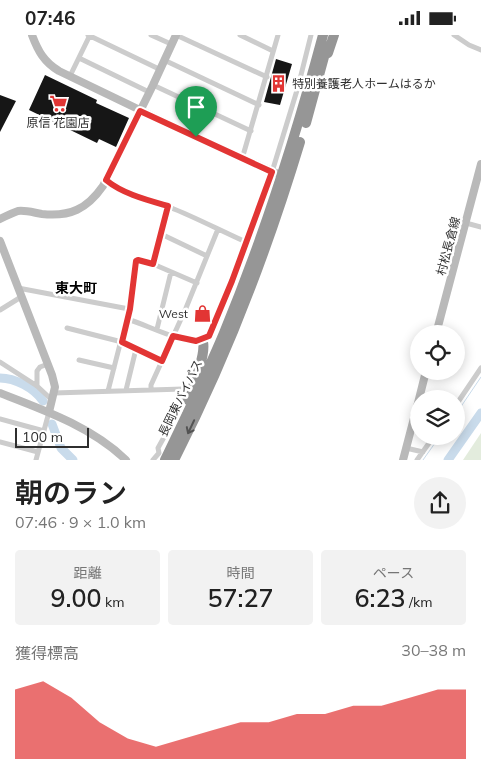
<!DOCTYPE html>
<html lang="ja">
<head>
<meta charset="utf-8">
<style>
  :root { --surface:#fff; --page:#f2f2f2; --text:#222; --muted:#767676; --accent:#e23534 }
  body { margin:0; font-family:Mulish,"Noto Sans JP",sans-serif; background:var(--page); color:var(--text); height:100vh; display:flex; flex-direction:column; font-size:19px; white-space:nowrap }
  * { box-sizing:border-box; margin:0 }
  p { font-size:16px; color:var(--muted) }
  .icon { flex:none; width:28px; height:28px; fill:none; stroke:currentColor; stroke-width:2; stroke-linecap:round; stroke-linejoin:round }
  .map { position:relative; height:425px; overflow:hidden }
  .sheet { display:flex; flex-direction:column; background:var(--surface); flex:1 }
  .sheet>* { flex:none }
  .controls { position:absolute; left:410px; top:290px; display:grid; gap:10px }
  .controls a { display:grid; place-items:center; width:55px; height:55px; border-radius:50%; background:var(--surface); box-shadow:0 2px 12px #0003; font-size:25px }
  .scale { position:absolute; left:15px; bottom:12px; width:74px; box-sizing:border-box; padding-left:5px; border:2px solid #2f2f2f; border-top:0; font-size:14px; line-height:18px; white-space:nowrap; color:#2f2f2f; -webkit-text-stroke:4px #fff; paint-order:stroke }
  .pin { position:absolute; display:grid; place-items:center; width:42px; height:42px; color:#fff; margin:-51px -21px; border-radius:50% 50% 50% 0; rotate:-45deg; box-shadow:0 0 5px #0007 }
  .pin .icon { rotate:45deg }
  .round { display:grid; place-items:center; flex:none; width:52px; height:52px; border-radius:26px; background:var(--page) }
  .summary { display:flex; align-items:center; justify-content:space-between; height:85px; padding:0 15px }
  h1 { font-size:28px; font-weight:600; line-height:38px }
  .figures { display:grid; grid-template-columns:repeat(3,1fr); gap:8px; height:85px; padding:5px 15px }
  .figures div { display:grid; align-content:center; border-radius:5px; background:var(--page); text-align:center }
  .figures b { font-size:25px; font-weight:600 }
  .figures small { font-size:14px; font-weight:400 }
  .figures p { font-size:14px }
  .chart { height:140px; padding:10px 15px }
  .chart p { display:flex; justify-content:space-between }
  .chart svg { width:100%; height:90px; margin-top:5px; fill:var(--accent); opacity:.7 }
  .status { display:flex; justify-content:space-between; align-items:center; height:35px; padding:0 25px; background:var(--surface); direction:ltr }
  .status svg { height:14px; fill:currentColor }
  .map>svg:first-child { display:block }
  .green { fill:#e3ecdd }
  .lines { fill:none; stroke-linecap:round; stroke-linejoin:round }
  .stream { stroke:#c9dbeb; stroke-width:1 }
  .river { stroke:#c9dbeb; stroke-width:9 }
  .building { fill:#161616 }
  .street { stroke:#ccc; stroke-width:5 }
  .secondary { stroke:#b9b9b9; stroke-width:8 }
  .highway { stroke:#969696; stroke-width:10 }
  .oneway { stroke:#535353 }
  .route-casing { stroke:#fff; stroke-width:10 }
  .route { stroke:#e23534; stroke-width:6 }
  .labels { text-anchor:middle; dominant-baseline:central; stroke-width:5; stroke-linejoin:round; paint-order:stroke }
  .poi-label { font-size:12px; fill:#2f2f2f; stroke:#fff; text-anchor:start }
  .street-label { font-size:12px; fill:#2f2f2f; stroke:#fff }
  .neighbourhood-label { font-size:14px; font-weight:bold; fill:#000; stroke:#fff }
</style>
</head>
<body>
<div class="status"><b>07:46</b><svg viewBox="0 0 49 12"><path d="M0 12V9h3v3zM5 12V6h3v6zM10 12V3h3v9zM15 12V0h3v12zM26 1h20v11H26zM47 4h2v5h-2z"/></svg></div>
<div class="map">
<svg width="481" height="425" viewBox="0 0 481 425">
  <rect width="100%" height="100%" fill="#fff"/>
  <path class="green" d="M 481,398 L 481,425 L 463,425 Z"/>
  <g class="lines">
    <path class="stream" d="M 456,379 L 481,342
      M 423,425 L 440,401"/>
    <path class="river" d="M 0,343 C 15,343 34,353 43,366
      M 52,389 L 61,413 L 73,425
      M 448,425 L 481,378"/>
  </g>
  <path class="building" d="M 276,24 L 292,29 L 280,70 L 264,67 Z
    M 45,40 L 97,65 L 96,68 L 129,83 L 116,112 L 99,104 L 97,108 L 29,75 Z
    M 0,60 L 16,66 L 0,97 Z"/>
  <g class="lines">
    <path class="street" d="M 88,0 L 159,34
      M 151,0 L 171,9
      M 176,0 L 267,42
      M 240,0 L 273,16
      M 454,0 L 469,10 L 481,15
      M 79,23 L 149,57
      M 164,25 L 259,70
      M 70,41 L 90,0
      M 153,50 L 251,96
      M 242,124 L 278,0
      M 106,145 C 124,160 148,163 169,172 C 195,182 221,196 246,207
      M 466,188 L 481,192
      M 161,199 L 207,221
      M 153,229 L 168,171
      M 18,253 L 129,274
      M 0,275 L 21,262
      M 127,284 C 148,290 181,309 202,305
      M 67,293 L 122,307 L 162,326
      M 157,294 L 171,237
      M 203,306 L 202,305 L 209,301 L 220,276 L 258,176 L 272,137 L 298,52 L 311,0
      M 79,325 L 114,333
      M 0,327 L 37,351 L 52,365
      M 37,351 L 37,336 L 40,332 L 48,329
      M 151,354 L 151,350 L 186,273 L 218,194
      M 126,355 L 136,314
      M 108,356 L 129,274 L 136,226 L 138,225 L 153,229 L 197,248
      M 54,358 L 183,354 L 185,357 L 168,395 L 158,413 L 159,418 L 153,425
      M 456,370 L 481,333
      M 0,384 L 44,396
      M 0,407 L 38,417
      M 406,413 L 423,417
      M 36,425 L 49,377
      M 417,425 L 434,401"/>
    <path class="secondary" d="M 32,0 C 38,16 44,27 59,36 L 196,102 L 278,139
      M 0,184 C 6,181 12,178 18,176 C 26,175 35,178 42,179 C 70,182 87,174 103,151 L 153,50 L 176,0
      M 0,206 L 52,340 L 55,352 L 49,377
      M 436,299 L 481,129
      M 0,358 C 44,375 92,392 126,425
      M 419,364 L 426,336
      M 403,425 L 419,364"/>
    <path class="highway" d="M 328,18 L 334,0
      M 306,88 L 327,11
      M 188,365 C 193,351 206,321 203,307
      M 165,425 C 185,383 206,341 224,298 C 264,201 296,101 323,0
      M 174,425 C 226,324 267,216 300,107"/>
  </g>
  <defs><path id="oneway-shaft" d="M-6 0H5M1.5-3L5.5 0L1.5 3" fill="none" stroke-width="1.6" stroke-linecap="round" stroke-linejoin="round" transform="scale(1.25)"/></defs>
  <use class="oneway" href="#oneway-shaft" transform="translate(191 392) rotate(115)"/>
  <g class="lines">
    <defs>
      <path id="route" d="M 140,76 L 272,137 L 232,246 L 209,301 L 196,306 L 173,301 L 162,326 L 122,307 L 130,274 L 136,226 L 138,225 L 153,229 L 168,171 C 147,165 123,159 106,145 Z"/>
    </defs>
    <use href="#route" class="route-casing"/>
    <use href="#route" class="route"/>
  </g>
  <defs>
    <symbol id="building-bare" viewBox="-9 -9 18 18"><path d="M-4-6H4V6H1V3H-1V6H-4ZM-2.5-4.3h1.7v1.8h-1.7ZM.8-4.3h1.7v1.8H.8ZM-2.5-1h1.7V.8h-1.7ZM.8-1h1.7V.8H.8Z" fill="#e23534" stroke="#fff" stroke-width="2.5" paint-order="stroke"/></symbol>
    <symbol id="supermarket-bare" viewBox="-9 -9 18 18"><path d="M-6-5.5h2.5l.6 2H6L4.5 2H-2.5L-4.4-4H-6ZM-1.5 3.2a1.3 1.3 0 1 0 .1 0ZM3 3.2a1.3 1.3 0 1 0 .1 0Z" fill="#e23534" stroke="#fff" stroke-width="2.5" paint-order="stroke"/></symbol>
    <symbol id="shop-bare" viewBox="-9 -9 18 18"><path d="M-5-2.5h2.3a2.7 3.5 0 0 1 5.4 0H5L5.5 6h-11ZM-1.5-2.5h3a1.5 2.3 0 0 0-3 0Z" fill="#e23534" stroke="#fff" stroke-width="2.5" paint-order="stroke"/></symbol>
  </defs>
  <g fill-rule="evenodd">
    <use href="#building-bare" x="266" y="36" width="25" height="25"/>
    <use href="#supermarket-bare" x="46" y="56" width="25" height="25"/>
    <use href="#shop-bare" x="190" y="266" width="25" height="25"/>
  </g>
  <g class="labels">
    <g class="poi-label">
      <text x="292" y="48">特別養護老人ホームはるか</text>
      <text x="58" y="87" text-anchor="middle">原信 花園店</text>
      <text x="188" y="278" text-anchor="end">West</text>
    </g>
    <g class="street-label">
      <text transform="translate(448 211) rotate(-75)">村松長倉線</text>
      <text transform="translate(180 363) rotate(-64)">長岡東バイパス</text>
    </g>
    <g class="neighbourhood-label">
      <text x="76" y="253">東大町</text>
    </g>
  </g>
</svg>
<div class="controls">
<a><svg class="icon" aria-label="locate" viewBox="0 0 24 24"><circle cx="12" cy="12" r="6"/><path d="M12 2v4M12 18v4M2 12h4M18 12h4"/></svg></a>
<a><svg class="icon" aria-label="layers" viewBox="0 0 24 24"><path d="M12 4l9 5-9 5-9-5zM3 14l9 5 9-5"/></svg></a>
</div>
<div class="scale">100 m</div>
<div class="pin" style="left:196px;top:102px;background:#1e9e55"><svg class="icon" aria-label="arrive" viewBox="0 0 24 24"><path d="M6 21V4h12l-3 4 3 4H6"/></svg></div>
</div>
<section class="sheet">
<div class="summary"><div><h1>朝のラン</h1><p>07:46 · 9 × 1.0 km</p></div><a class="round"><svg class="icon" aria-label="share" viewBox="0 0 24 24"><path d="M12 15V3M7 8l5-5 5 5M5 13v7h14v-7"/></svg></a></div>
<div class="figures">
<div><p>距離</p><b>9.00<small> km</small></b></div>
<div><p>時間</p><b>57:27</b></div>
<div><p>ペース</p><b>6:23<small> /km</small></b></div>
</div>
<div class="chart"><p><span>獲得標高</span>30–38 m</p>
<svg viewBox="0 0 160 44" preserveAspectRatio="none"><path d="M0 44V10L10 6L20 14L30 26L40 34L50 38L60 34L70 30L80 26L90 26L100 22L110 22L120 18L130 18L140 14L150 10L160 10V44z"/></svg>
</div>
</section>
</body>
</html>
